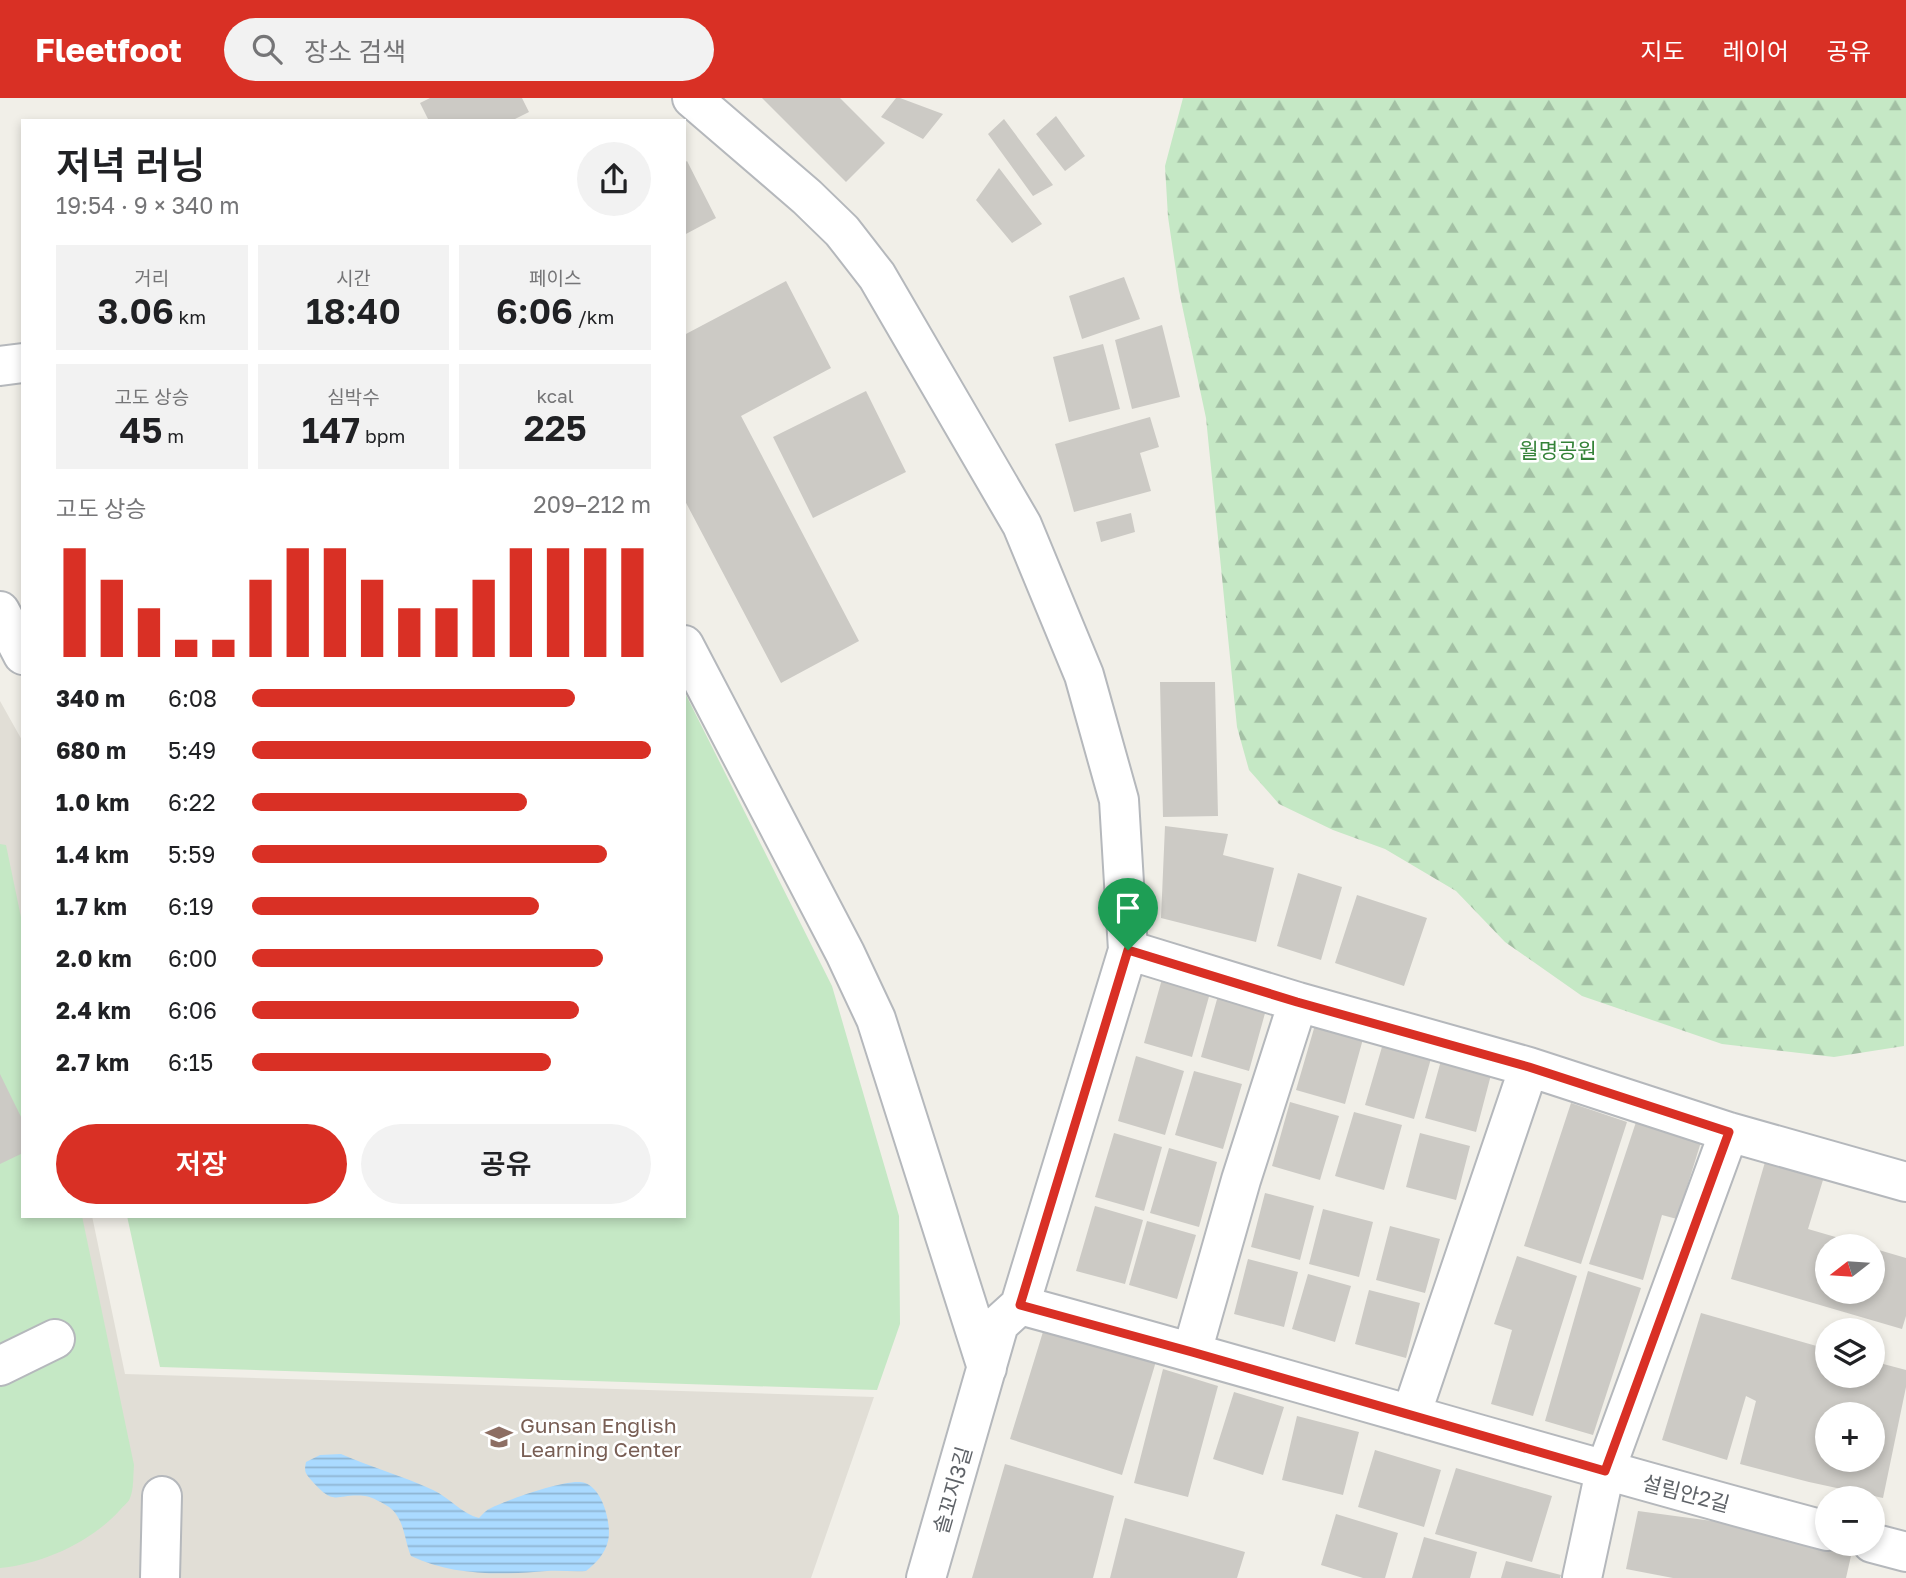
<!DOCTYPE html>
<html lang="ko">
<head>
<meta charset="utf-8">
<style>
  :root { --surface:#fff; --page:#f2f2f2; --text:#202124; --muted:#757577; --accent:#d93025 }
  body { margin:0; font-family:"Golos Text","Noto Sans KR",sans-serif; background:var(--page); color:var(--text); height:100vh; display:flex; flex-direction:column; font-size:26px; white-space:nowrap }
  * { box-sizing:border-box; margin:0 }
  p { font-size:23px; color:var(--muted) }
  .icon { flex:none; width:38px; height:38px; fill:none; stroke:currentColor; stroke-width:2; stroke-linecap:round; stroke-linejoin:round }
  .map { position:relative; flex:1; overflow:hidden }
  .side { position:absolute; left:21px; top:21px; width:665px; height:1099px; display:flex; flex-direction:column; background:var(--surface); border-radius:0px; box-shadow:0 4px 10px #0003 }
  .side>* { flex:none }
  .needle { width:46px; rotate:253deg }
  .buttons { position:absolute; left:1815px; top:1136px; display:grid; gap:14px }
  .buttons a { display:grid; place-items:center; width:70px; height:70px; border-radius:50%; background:var(--surface); box-shadow:0 4px 10px #0003; font-size:35px }
  .pin { position:absolute; display:grid; place-items:center; width:60px; height:60px; color:#fff; margin:-72px -30px; border-radius:50% 50% 50% 0; rotate:-45deg; box-shadow:0 0 7px #0007 }
  .pin .icon { rotate:45deg }
  .round { display:grid; place-items:center; flex:none; width:74px; height:74px; border-radius:37px; background:var(--page) }
  .head { display:flex; align-items:center; justify-content:space-between; height:119px; padding:0 35px }
  h1 { font-size:38px; font-weight:600; line-height:52px }
  .figures { display:grid; grid-template-columns:repeat(3,1fr); gap:10px; height:119px; padding:7px 35px }
  .figures div { display:grid; align-content:center; border-radius:0px; background:var(--page); text-align:center }
  .figures b { font-size:35px; font-weight:600 }
  .figures small { font-size:19px; font-weight:400 }
  .figures p { font-size:19px }
  .chart { height:196px; padding:14px 35px }
  .chart p { display:flex; justify-content:space-between }
  .chart svg { width:100%; height:126px; margin-top:7px; stroke:var(--accent); stroke-width:6 }
  .cta { display:flex; gap:14px; margin-top:auto; padding:14px 35px }
  .cta a { flex:1; height:80px; border-radius:42px; background:var(--accent); color:#fff; font-size:28px; font-weight:600; line-height:80px; text-align:center }
  .cta a+a { background:var(--page); color:var(--text) }
  ul { padding:0 35px; list-style:none; font-size:23px }
  li { display:grid; grid-template-columns:112px 84px 1fr; align-items:center; height:52px }
  li i { height:18px; border-radius:9px; background:var(--accent) }
  header { display:flex; align-items:center; gap:42px; box-sizing:border-box; height:98px; padding:0 35px; background:var(--accent); color:#fff }
  header strong { font-size:33px }
  nav { display:flex; gap:38px; margin-inline-start:auto; font-size:24px }
  .search { width:490px; height:63px; background:var(--page); display:flex; align-items:center; gap:18px; box-sizing:border-box; padding:0 24px; border-radius:38px; color:var(--muted); font-size:26px }
  .map>svg:first-child { display:block }
  .education { fill:#e1ded6 }
  .forest { fill:url(#forest-firs) }
  .green { fill:#c5e8c5 }
  .water { fill:url(#water-rules) }
  .building { fill:#cccac5; fill-rule:evenodd }
  .lines { fill:none; stroke-linecap:round; stroke-linejoin:round }
  .minor-casing { stroke:#b5b8bc; stroke-width:42 }
  .minor { stroke:#fff; stroke-width:38 }
  .route-casing { stroke:#fff; stroke-width:14 }
  .route { stroke:#d93025; stroke-width:9 }
  .labels { text-anchor:middle; dominant-baseline:central; stroke-width:5; stroke-linejoin:round; paint-order:stroke }
  .park-label { font-size:21px; fill:#348238; stroke:#fff }
  .education-label { font-size:21px; fill:#785e54; stroke:#fff; text-anchor:start }
  .street-label { font-size:21px; fill:#5f6368; stroke:#fff }
</style>
</head>
<body>
<header>
<strong>Fleetfoot</strong>
<div class="search"><svg class="icon" aria-label="search" viewBox="0 0 24 24"><circle cx="10" cy="10" r="6"/><path d="M15 15l6 6"/></svg>장소 검색</div>
<nav><a>지도</a><a>레이어</a><a>공유</a></nav>
</header>
<div class="map">
<svg width="1906" height="1480" viewBox="0 0 1906 1480">
  <defs>
    <pattern id="forest-firs" width="22" height="20" patternUnits="userSpaceOnUse" patternTransform="scale(1.75)"><rect width="22" height="20" fill="#c5e8c5"/><path d="M5 1l3.5 6h-7zM16 11l3.5 6h-7z" fill="#a3c0a4"/></pattern>
    <pattern id="water-rules" width="6" height="5" patternUnits="userSpaceOnUse" patternTransform="scale(1.75)"><rect width="6" height="5" fill="#aadaff"/><path d="M0 2.5h6" fill="none" stroke="#8eb4d2"/></pattern>
  </defs>
  <rect width="100%" height="100%" fill="#f1efe8"/>
  <path class="education" d="M 0,603 L 23,644 L 23,1118 L 92,1118 L 125,1276 L 874,1299 L 811,1480 L 0,1480 Z"/>
  <path class="forest" d="M 1183,0 L 1906,0 L 1904,948 L 1834,959 L 1722,946 L 1582,898 L 1505,844 L 1456,793 L 1385,751 L 1333,732 L 1279,706 L 1249,672 L 1237,629 L 1206,320 L 1179,193 L 1168,119 L 1165,68 Z"/>
  <path class="green" d="M 684,593 L 832,888 L 899,1118 L 900,1226 L 877,1292 L 160,1269 L 127,1118 L 684,1118 Z
    M 0,746 L 6,747 L 23,829 L 23,1118 L 82,1118 L 134,1367 C 133,1377 134,1391 130,1400 C 129,1404 123,1408 120,1412 C 91,1444 43,1466 0,1470 Z"/>
  <path class="water" d="M 341,1356 C 371,1369 403,1378 433,1392 C 450,1400 462,1416 479,1420 C 483,1416 486,1412 491,1410 C 507,1402 570,1379 585,1385 C 603,1391 612,1427 608,1443 C 605,1456 596,1465 586,1473 C 573,1474 560,1472 547,1473 C 502,1477 452,1478 411,1458 C 404,1442 405,1421 389,1409 C 383,1405 372,1399 365,1398 C 335,1395 336,1410 312,1383 C 305,1375 304,1374 306,1364 L 320,1357 Z"/>
  <path class="building" d="M 430,0 L 522,0 L 529,14 L 511,23 L 429,23 L 420,5 Z
    M 762,0 L 840,0 L 885,45 L 846,84 Z
    M 896,0 L 900,0 L 943,16 L 923,41 L 881,19 Z
    M 1056,18 L 1085,58 L 1065,73 L 1036,36 Z
    M 1004,21 L 1053,87 L 1033,98 L 988,36 Z
    M 687,63 L 716,120 L 684,137 L 684,65 Z
    M 999,70 L 1042,126 L 1012,145 L 976,102 Z
    M 1124,179 L 1140,221 L 1082,241 L 1069,198 Z
    M 786,183 L 831,270 L 741,318 L 859,543 L 781,585 L 684,401 L 684,237 Z
    M 1162,227 L 1180,299 L 1132,311 L 1115,242 Z
    M 1103,246 L 1120,311 L 1069,324 L 1053,259 Z
    M 866,293 L 906,374 L 813,420 L 773,339 Z
    M 1150,319 L 1159,349 L 1140,355 L 1151,393 L 1074,414 L 1055,346 Z
    M 1131,415 L 1135,434 L 1101,444 L 1096,424 Z
    M 1160,584 L 1215,584 L 1218,718 L 1163,719 Z
    M 1165,728 L 1228,736 L 1223,757 L 1274,770 L 1256,844 L 1161,820 Z
    M 1298,775 L 1342,789 L 1321,862 L 1277,848 Z
    M 1357,797 L 1427,820 L 1404,888 L 1335,865 Z
    M 1162,881 L 1210,895 L 1192,959 L 1144,945 Z
    M 1219,894 L 1267,908 L 1249,973 L 1201,959 Z
    M 1315,927 L 1363,941 L 1345,1006 L 1296,992 Z
    M 1384,942 L 1432,957 L 1414,1021 L 1365,1007 Z
    M 1136,958 L 1184,973 L 1165,1037 L 1118,1023 Z
    M 1442,959 L 1492,973 L 1476,1034 L 1425,1020 Z
    M 1194,973 L 1242,986 L 1223,1051 L 1175,1037 Z
    M 0,976 L 23,1023 L 23,1055 L 0,1066 Z
    M 1290,1004 L 1339,1018 L 1320,1082 L 1272,1068 Z
    M 1571,1005 L 1627,1024 L 1581,1166 L 1524,1148 Z
    M 1354,1014 L 1402,1027 L 1384,1092 L 1335,1078 Z
    M 1636,1024 L 1701,1044 L 1677,1121 L 1662,1117 L 1643,1182 L 1589,1166 Z
    M 1114,1035 L 1162,1049 L 1144,1113 L 1095,1099 Z
    M 1420,1035 L 1470,1048 L 1456,1102 L 1406,1089 Z
    M 1169,1050 L 1217,1064 L 1199,1129 L 1150,1115 Z
    M 1765,1064 L 1823,1082 L 1808,1131 L 1863,1147 L 1827,1148 L 1827,1194 L 1872,1194 L 1872,1150 L 1906,1160 L 1906,1218 L 1902,1231 L 1731,1181 Z
    M 1265,1095 L 1314,1108 L 1300,1162 L 1251,1149 Z
    M 1095,1108 L 1143,1122 L 1125,1186 L 1076,1173 Z
    M 1323,1111 L 1373,1124 L 1359,1179 L 1309,1166 Z
    M 1147,1123 L 1196,1137 L 1177,1201 L 1129,1187 Z
    M 1390,1128 L 1440,1141 L 1425,1195 L 1376,1182 Z
    M 1517,1158 L 1577,1178 L 1533,1318 L 1491,1306 L 1512,1232 L 1494,1226 Z
    M 1248,1161 L 1298,1174 L 1284,1229 L 1234,1216 Z
    M 1588,1173 L 1641,1190 L 1593,1337 L 1545,1323 Z
    M 1308,1176 L 1351,1188 L 1335,1244 L 1292,1231 Z
    M 1369,1192 L 1420,1205 L 1406,1260 L 1355,1246 Z
    M 1701,1215 L 1827,1251 L 1827,1278 L 1872,1278 L 1872,1263 L 1906,1272 L 1906,1289 L 1883,1400 L 1809,1384 L 1740,1366 L 1756,1303 L 1746,1298 L 1727,1362 L 1662,1342 ZM 1827,1316 L 1872,1316 L 1872,1362 L 1827,1362 Z
    M 1046,1224 L 1157,1260 L 1122,1377 L 1010,1341 Z
    M 1163,1271 L 1218,1288 L 1188,1399 L 1134,1385 Z
    M 1234,1294 L 1284,1309 L 1263,1377 L 1213,1361 Z
    M 1297,1318 L 1359,1334 L 1343,1397 L 1282,1382 Z
    M 1375,1352 L 1441,1372 L 1424,1429 L 1358,1409 Z
    M 1005,1366 L 1114,1398 L 1093,1480 L 972,1480 Z
    M 1456,1370 L 1552,1398 L 1532,1464 L 1435,1436 Z
    M 1638,1413 L 1779,1432 L 1853,1449 L 1846,1480 L 1673,1480 L 1626,1471 Z
    M 1336,1416 L 1398,1435 L 1385,1480 L 1363,1480 L 1321,1467 Z
    M 1125,1420 L 1245,1454 L 1237,1480 L 1110,1480 Z
    M 1424,1439 L 1477,1454 L 1470,1480 L 1412,1480 Z
    M 1506,1463 L 1561,1477 L 1560,1480 L 1501,1480 Z"/>
  <g class="lines">
    <defs>
      <path id="minor" d="M 692,0 L 807,99 L 842,133 L 877,178 L 1022,427 L 1084,577 L 1119,702 L 1128,852 L 1020,1207 L 999,1226 L 926,1480
        M 0,268 L 23,265
        M 0,513 L 23,557
        M 684,547 L 845,855 L 876,921 L 987,1270
        M 1128,852 L 1298,904 L 1529,969 L 1729,1034 L 1906,1084
        M 1020,1207 C 1289,1280 1557,1361 1827,1433
        M 1192,1254 L 1241,1082 L 1298,904
        M 0,1268 L 55,1241
        M 1411,1317 L 1529,969
        M 1872,1445 L 1906,1454
        M 160,1480 L 162,1398
        M 1582,1480 L 1605,1373 L 1729,1034"/>
    </defs>
    <use href="#minor" class="minor-casing"/>
    <use href="#minor" class="minor"/>
  </g>
  <g class="lines">
    <defs>
      <path id="route" d="M 1128,852 L 1297,904 L 1529,969 L 1729,1034 L 1605,1373 L 1192,1254 L 1020,1207 Z"/>
    </defs>
    <use href="#route" class="route-casing"/>
    <use href="#route" class="route"/>
  </g>
  <defs>
    <symbol id="school-bare" viewBox="-9 -9 18 18"><path d="M0-5L7-2L0 1L-7-2ZM-4 1L0 2.5L4 1V4Q0 6-4 4Z" fill="#8d6e63" stroke="#fff" stroke-width="2.5" paint-order="stroke"/></symbol>
  </defs>
  <g fill-rule="evenodd">
    <use href="#school-bare" x="480" y="1320" width="38" height="38"/>
  </g>
  <g class="labels">
    <g class="park-label">
      <text x="1558" y="352">월명공원</text>
    </g>
    <g class="education-label">
      <text x="520" y="1327">Gunsan English<tspan x="520" dy="24">Learning Center</tspan></text>
    </g>
    <g class="street-label">
      <text transform="translate(952 1392) rotate(-74)">솔꼬지3길</text>
      <text transform="translate(1686 1395) rotate(15)">설림안2길</text>
    </g>
  </g>
</svg>
<div class="buttons">
<a><svg class="needle" viewBox="-14 -14 28 28"><path d="M0-13l5 13h-10z" fill="#e53935"/><path d="M0 13l5-13h-10z" fill="#757577"/></svg></a>
<a><svg class="icon" aria-label="layers" viewBox="0 0 24 24"><path d="M12 4l9 5-9 5-9-5zM3 14l9 5 9-5"/></svg></a>
<a>+</a>
<a>−</a>
</div>
<div class="pin" style="left:1128px;top:852px;background:#1e9e55"><svg class="icon" aria-label="arrive" viewBox="0 0 24 24"><path d="M6 21V4h12l-3 4 3 4H6"/></svg></div>
<section class="side">
<div class="head"><div><h1>저녁 러닝</h1><p>19:54 · 9 × 340 m</p></div><a class="round"><svg class="icon" aria-label="share" viewBox="0 0 24 24"><path d="M12 15V3M7 8l5-5 5 5M5 13v7h14v-7"/></svg></a></div>
<div class="figures">
<div><p>거리</p><b>3.06<small> km</small></b></div>
<div><p>시간</p><b>18:40</b></div>
<div><p>페이스</p><b>6:06<small> /km</small></b></div>
</div>
<div class="figures">
<div><p>고도 상승</p><b>45<small> m</small></b></div>
<div><p>심박수</p><b>147<small> bpm</small></b></div>
<div><p>kcal</p><b>225</b></div>
</div>
<div class="chart"><p><span>고도 상승</span>209–212 m</p>
<svg viewBox="0 0 160 44" preserveAspectRatio="none"><path d="M5 44V6M15 44V17M25 44V27M35 44V38M45 44V38M55 44V17M65 44V6M75 44V6M85 44V17M95 44V27M105 44V27M115 44V17M125 44V6M135 44V6M145 44V6M155 44V6"/></svg>
</div>
<ul>
<li><b>340 m</b>6:08<i style="width:81%"></i></li>
<li><b>680 m</b>5:49<i style="width:100%"></i></li>
<li><b>1.0 km</b>6:22<i style="width:69%"></i></li>
<li><b>1.4 km</b>5:59<i style="width:89%"></i></li>
<li><b>1.7 km</b>6:19<i style="width:72%"></i></li>
<li><b>2.0 km</b>6:00<i style="width:88%"></i></li>
<li><b>2.4 km</b>6:06<i style="width:82%"></i></li>
<li><b>2.7 km</b>6:15<i style="width:75%"></i></li>
</ul>
<div class="cta"><a>저장</a><a>공유</a></div>
</section>
</div>
</body>
</html>
